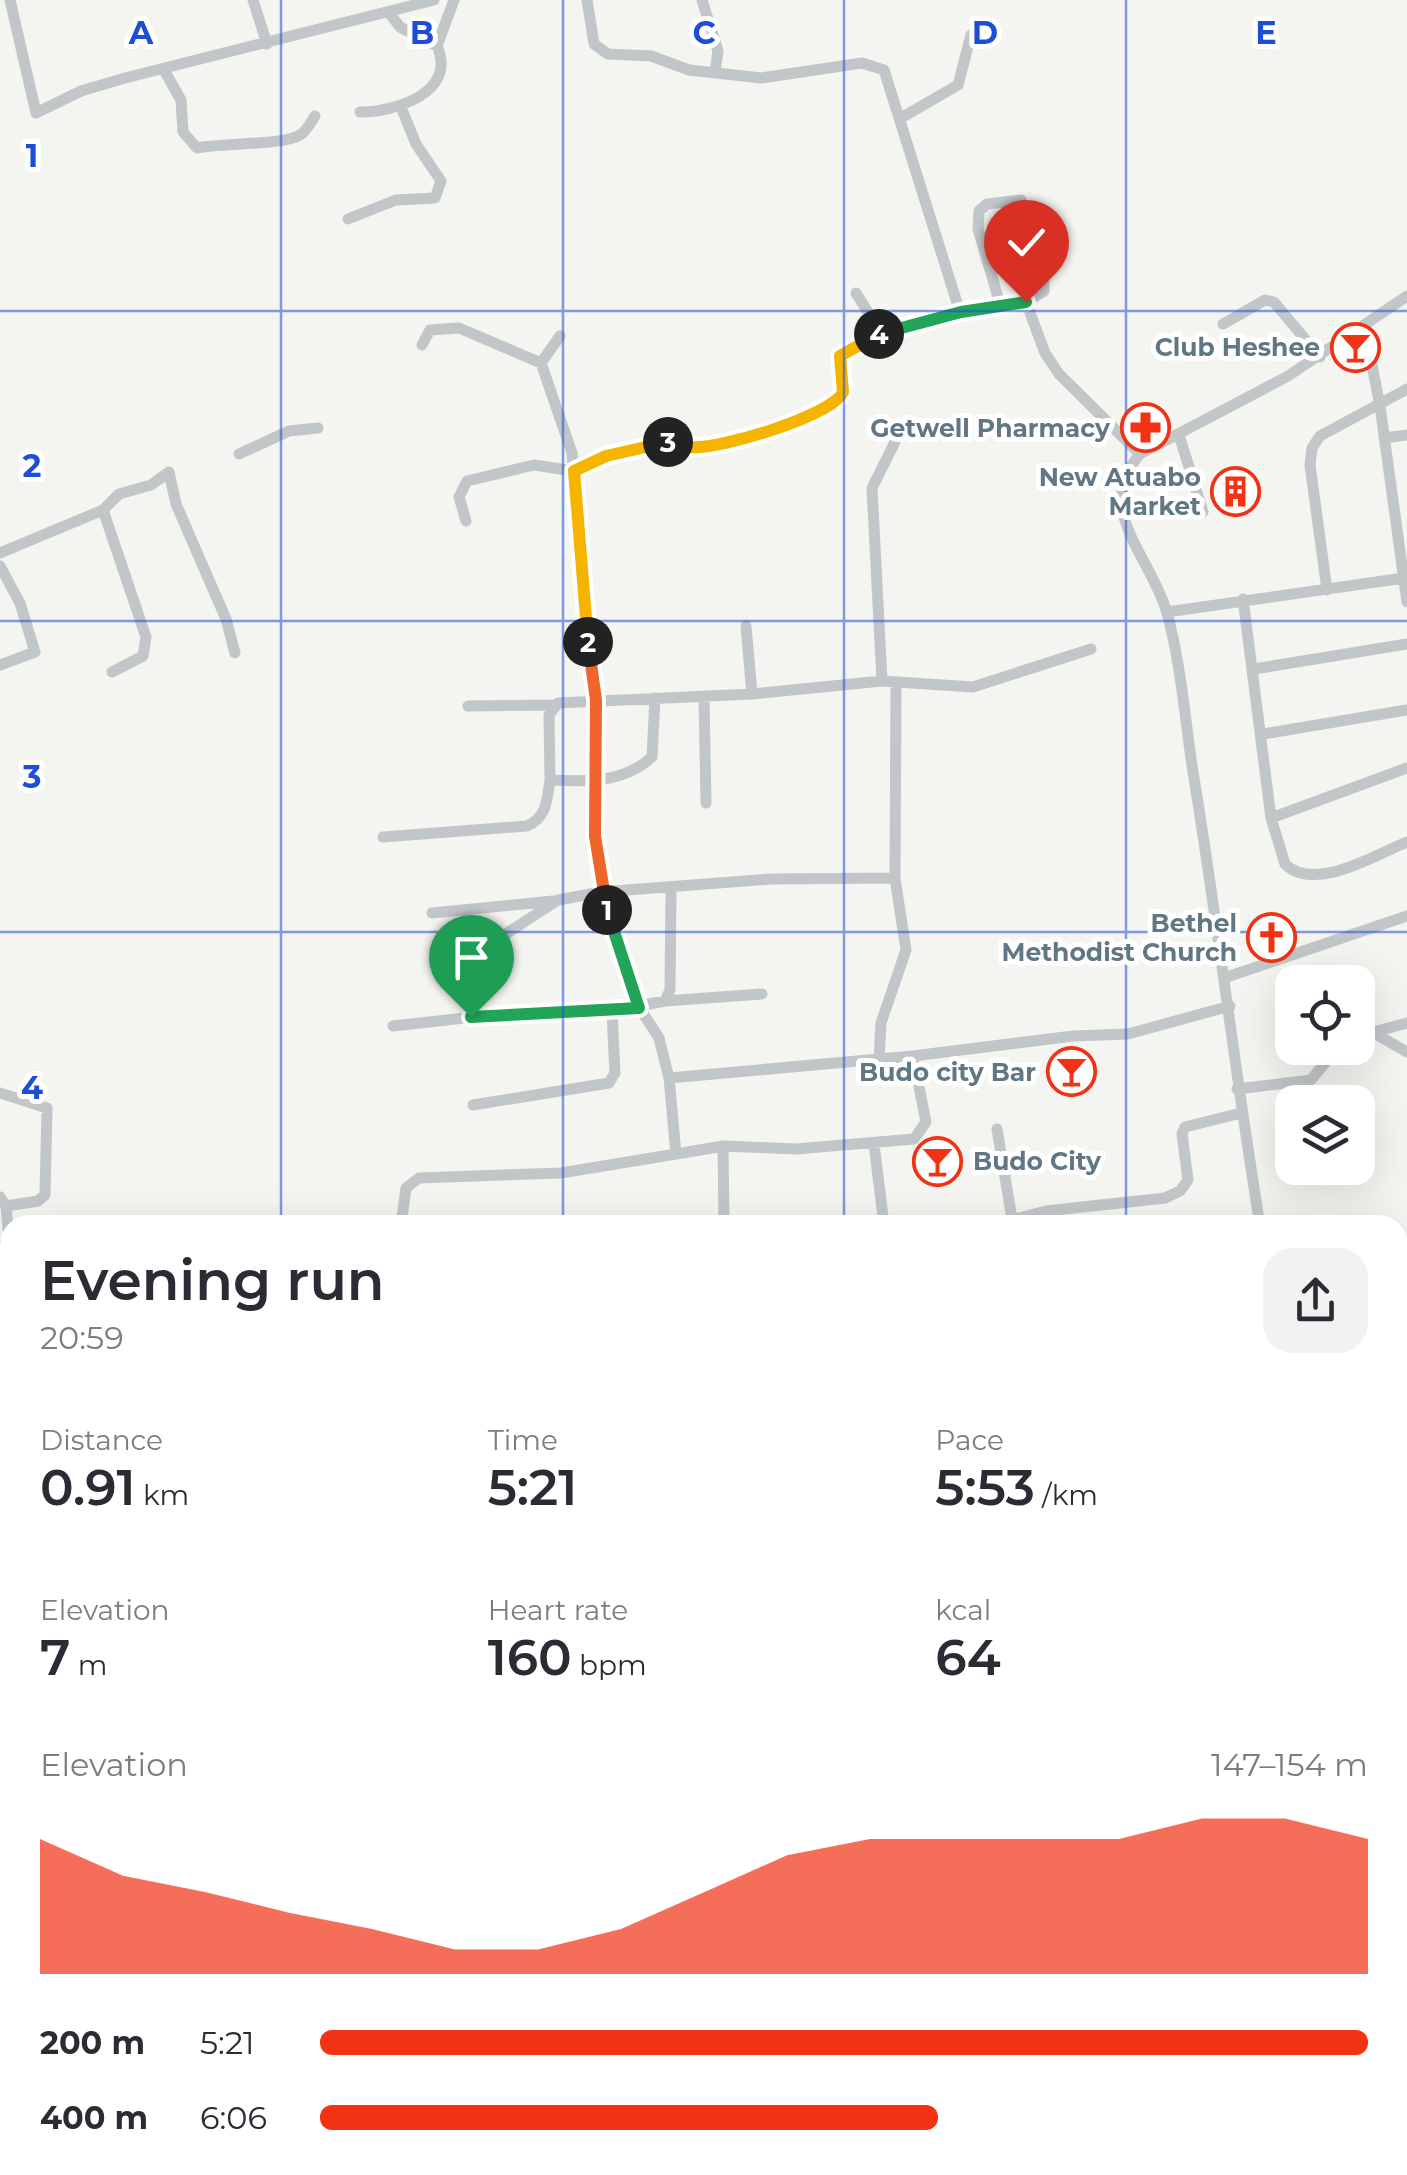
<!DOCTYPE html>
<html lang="en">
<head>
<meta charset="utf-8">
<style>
  :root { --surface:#fff; --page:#f2f2f3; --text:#2b2b33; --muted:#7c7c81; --accent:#f13213 }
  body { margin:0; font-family:Montserrat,sans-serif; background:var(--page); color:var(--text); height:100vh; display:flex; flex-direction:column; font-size:38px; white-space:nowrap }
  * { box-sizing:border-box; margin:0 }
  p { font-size:32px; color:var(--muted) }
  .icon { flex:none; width:55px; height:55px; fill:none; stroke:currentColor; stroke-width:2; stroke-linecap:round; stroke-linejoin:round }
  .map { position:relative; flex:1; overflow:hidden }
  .side { position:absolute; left:0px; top:1215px; width:1408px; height:960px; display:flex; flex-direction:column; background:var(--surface); border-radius:30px 30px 0 0; box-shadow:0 10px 40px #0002 }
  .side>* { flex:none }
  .fabs { position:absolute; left:1275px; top:965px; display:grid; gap:20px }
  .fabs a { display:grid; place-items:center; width:100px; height:100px; border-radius:20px; background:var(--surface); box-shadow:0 10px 40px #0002; font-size:50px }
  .pin { position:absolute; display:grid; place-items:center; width:85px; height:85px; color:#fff; margin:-102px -42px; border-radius:50% 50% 50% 0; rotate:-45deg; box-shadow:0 0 10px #0007 }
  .pin .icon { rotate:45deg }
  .km { position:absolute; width:50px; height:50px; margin:-25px; border-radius:50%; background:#222; color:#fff; font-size:28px; line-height:50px; text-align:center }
  .round { display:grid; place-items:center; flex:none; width:105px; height:105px; border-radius:30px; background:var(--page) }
  .head { display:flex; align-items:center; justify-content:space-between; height:170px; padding:0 40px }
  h1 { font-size:55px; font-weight:600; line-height:75px }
  .metrics { display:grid; grid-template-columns:repeat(3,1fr); gap:15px; height:170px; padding:10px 40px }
  .metrics div { display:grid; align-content:center }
  .metrics b { font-size:50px; font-weight:600 }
  .metrics small { font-size:28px; font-weight:400 }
  .metrics p { font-size:28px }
  .chart { height:280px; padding:20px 40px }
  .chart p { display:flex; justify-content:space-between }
  .chart svg { width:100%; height:180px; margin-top:10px; fill:var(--accent); opacity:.7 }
  ul { padding:0 40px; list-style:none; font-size:32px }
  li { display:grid; grid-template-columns:160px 120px 1fr; align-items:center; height:75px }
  li i { height:25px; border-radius:12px; background:var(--accent) }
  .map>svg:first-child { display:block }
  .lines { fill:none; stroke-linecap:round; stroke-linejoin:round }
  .major-casing { stroke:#b4b9bc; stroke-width:20 }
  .minor { stroke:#c1c6c8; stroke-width:11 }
  .major { stroke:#fff; stroke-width:15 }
  .rail { stroke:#a1a9ad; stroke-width:2.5; stroke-dasharray:15 8; stroke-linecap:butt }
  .split-1-casing { stroke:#fff; stroke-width:20 }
  .split-2-casing { stroke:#fff; stroke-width:20 }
  .split-3-casing { stroke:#fff; stroke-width:20 }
  .split-4-casing { stroke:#fff; stroke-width:20 }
  .split-5-casing { stroke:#fff; stroke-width:20 }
  .split-1 { stroke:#22a559; stroke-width:12 }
  .split-2 { stroke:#f0652b; stroke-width:12 }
  .split-3 { stroke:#f5b400; stroke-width:12 }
  .split-4 { stroke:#f5b400; stroke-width:12 }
  .split-5 { stroke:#22a559; stroke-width:12 }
  .grid { fill:none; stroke:#1d4ed8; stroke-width:2.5; stroke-opacity:0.55 }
  .labels { text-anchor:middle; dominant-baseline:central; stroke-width:10; stroke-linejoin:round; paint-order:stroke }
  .poi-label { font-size:25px; font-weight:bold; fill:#617783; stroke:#fff; text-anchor:end }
  .grid-label { font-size:32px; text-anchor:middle; font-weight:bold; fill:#1d4ed8; stroke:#fff; stroke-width:10; stroke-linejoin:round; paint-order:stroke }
</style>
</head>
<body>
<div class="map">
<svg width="1407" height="2175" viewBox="0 0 1407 2175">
  <rect width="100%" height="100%" fill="#f4f4f0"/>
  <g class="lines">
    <defs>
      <path id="major" d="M 1398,1588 L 1407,1584
        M 0,1964 L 10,1960
        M 482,2175 L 484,2165"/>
    </defs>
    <use href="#major" class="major-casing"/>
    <path class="minor" d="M 10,0 L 36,113 L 81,91 L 125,78 L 434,0
      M 253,0 L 267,44
      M 587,0 L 594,44 L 608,54 L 651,56 L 689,70 L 761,78 L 862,63 L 884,70 L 959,309 L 965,313 L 1026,302 L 1045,353 L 1059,374 L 1140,454
      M 702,0 L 718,51 L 715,71
      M 437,46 L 454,0
      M 164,70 L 181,100 L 183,132 L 197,148 C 221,143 285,145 300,135 C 306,132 311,122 315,116
      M 360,112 C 394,112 458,93 437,46 L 400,27 L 390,14
      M 901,118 L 958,85 L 971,35
      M 348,219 L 396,200 L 435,198 L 441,181 L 416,144 L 401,107
      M 856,293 L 881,333
      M 1000,304 L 978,229 L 979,211 L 987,204 L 1021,200 L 1043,259 L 1044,291 L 1026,302
      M 1223,324 L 1265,300 L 1274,302 L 1320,357
      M 1365,329 L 1380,406 L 1407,602
      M 560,336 L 541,363 L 572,453 L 585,623 L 597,700 L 593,782 L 601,892 L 639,1007 L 659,1038 L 669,1078
      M 422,345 L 430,330 L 459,328 L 541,363
      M 1179,435 L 1203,512
      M 1384,438 L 1407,435
      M 239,454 L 289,431 L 318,428
      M 169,472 L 176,504 L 226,619 L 235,653
      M 103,510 L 146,637 L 143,656 L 112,672
      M 466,521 L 459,497 L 467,481 L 534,465 L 574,471 L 605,456 L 667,442 L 707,446 L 779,427 L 833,406 L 843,392 L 839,361 C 855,332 929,320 961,312
      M 0,553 L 103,510 L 119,494 L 151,485 L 169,472
      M 0,566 L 20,603 L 35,652 L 0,665
      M 1327,590 L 1310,465 L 1312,448 L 1320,436 L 1407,389
      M 1243,599 L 1271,818 L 1285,864 C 1315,893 1374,855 1407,842
      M 1167,612 L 1404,578
      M 1254,669 L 1407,644
      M 882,681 L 872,488 L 895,442
      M 752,694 L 882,681 L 973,687 L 1091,649
      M 704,696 L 706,803
      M 468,706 L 554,705
      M 1263,734 L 1407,710
      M 550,780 L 549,715 L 558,703 L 752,694 L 746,626
      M 1271,818 L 1407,768
      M 383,837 L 527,826 C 547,817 547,800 550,780 C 586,782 624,783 652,757 L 655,698
      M 432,913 L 553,901
      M 464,961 L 558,900 L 601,892 L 770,879 L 895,878
      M 1227,977 L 1407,916
      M 665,1001 L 762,994
      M 393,1026 L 509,1013 L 612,1011 L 665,1001 L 670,990 L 671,888
      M 1374,1033 L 1407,1052
      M 1358,1036 L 1407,1023
      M 879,1060 L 881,1023 L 906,950 L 895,878 L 896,682
      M 1237,1089 L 1311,1080 L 1337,1048
      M 0,1093 L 47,1108 L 45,1195 L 38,1201 L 6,1206
      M 473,1105 L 609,1083 L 615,1073 L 612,1011
      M 997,1129 L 1013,1225
      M 874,1144 L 884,1225
      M 723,1146 L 796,1149 L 914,1139 L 926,1122 L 913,1056 L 1073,1036 L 1128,1034 L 1230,1006
      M 0,1197 L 6,1206 L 10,1251
      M 1012,1220 L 1046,1211 L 1165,1198 L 1180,1191 L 1188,1180 L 1182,1134 L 1185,1127 L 1241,1113
      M 401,1225 L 406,1188 L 419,1178 L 561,1173 L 676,1154
      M 724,1225 L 723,1146 L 676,1154 L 669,1078 L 913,1056
      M 1260,1225 C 1235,1074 1218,923 1193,772 C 1185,720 1181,664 1167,613 C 1151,556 1092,509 1140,454 L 1288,376 L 1407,296
      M 1398,1276 L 1407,1275
      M 0,1317 L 10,1316
      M 1398,1528 L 1406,1548 L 1402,1585
      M 0,1723 L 10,1706
      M 1398,1827 L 1407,1835
      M 1398,1945 L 1407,1942
      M 1398,2118 L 1407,2116
      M 430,2165 L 474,2175
      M 1338,2165 L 1339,2175
      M 282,2175 L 293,2165
      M 365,2175 L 381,2165
      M 626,2175 L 635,2165
      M 801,2175 L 829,2165"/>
    <use href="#major" class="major"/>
    <path class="rail" d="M 0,1539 L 10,1540
      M 1398,1795 L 1407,1792"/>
  </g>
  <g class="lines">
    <defs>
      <path id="split-1" d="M 471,1017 L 639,1008 L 607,910"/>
      <path id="split-2" d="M 588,642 L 596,700 L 595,836 L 607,910"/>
      <path id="split-3" d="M 588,642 L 574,471 L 606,456 L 668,442"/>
      <path id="split-4" d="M 668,442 C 675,443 683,446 691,447 C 718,450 832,416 843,392 L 840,356 L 879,334"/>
      <path id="split-5" d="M 879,334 L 961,312 L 1026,302"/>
    </defs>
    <use href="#split-1" class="split-1-casing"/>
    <use href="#split-2" class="split-2-casing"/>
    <use href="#split-3" class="split-3-casing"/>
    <use href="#split-4" class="split-4-casing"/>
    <use href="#split-5" class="split-5-casing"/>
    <use href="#split-1" class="split-1"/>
    <use href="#split-2" class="split-2"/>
    <use href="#split-3" class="split-3"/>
    <use href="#split-4" class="split-4"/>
    <use href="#split-5" class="split-5"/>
  </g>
  <path class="grid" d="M 281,0 L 281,1225M 563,0 L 563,1225M 844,0 L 844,1225M 1126,0 L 1126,1225M 0,311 L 1407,311M 0,621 L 1407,621M 0,932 L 1407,932M 0,1243 L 10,1243M 1398,1243 L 1407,1243M 0,1554 L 10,1554M 1398,1554 L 1407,1554M 0,1864 L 10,1864M 1398,1864 L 1407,1864M 281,2165 L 281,2175M 563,2165 L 563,2175M 844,2165 L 844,2175M 1126,2165 L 1126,2175"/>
  <defs>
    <symbol id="bar-ring" viewBox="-11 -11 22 22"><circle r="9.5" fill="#fff" stroke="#f13213" stroke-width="1.5"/><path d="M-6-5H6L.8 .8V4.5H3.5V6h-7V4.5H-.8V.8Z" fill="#f13213"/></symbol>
    <symbol id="pharmacy-ring" viewBox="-11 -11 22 22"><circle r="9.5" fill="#fff" stroke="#f13213" stroke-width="1.5"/><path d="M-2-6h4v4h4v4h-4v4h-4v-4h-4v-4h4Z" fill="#f13213"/></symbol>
    <symbol id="building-ring" viewBox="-11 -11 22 22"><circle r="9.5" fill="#fff" stroke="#f13213" stroke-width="1.5"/><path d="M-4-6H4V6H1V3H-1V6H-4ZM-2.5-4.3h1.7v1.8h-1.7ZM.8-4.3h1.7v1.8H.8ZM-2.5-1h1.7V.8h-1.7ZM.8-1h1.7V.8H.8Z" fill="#f13213"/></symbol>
    <symbol id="church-ring" viewBox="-11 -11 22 22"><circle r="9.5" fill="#fff" stroke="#f13213" stroke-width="1.5"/><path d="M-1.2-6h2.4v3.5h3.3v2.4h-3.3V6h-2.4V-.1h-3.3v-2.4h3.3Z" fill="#f13213"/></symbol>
  </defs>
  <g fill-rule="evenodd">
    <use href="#bar-ring" x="1328" y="320" width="55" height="55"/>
    <use href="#pharmacy-ring" x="1118" y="400" width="55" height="55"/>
    <use href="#building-ring" x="1208" y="464" width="55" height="55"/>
    <use href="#church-ring" x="1244" y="910" width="55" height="55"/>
    <use href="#bar-ring" x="1044" y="1044" width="55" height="55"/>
    <use href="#bar-ring" x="910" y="1134" width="55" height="55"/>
  </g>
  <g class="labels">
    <g class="poi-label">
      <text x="1320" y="347">Club Heshee</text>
      <text x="1110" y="428">Getwell Pharmacy</text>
      <text x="1201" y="477">New Atuabo<tspan x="1201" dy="29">Market</tspan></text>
      <text x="1237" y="923">Bethel<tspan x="1237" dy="29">Methodist Church</tspan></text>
      <text x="1036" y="1072">Budo city Bar</text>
      <text x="973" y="1161" text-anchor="start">Budo City</text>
    </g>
  </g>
  <g class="grid-label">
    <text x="141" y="44">A</text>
    <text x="422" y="44">B</text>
    <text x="704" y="44">C</text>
    <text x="985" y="44">D</text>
    <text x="1266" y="44">E</text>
    <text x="32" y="167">1</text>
    <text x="32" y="477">2</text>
    <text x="32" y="788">3</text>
    <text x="32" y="1099">4</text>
  </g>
</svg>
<div class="fabs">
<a><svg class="icon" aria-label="locate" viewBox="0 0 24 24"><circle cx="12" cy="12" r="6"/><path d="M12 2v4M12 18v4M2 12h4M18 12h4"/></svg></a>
<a><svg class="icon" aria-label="layers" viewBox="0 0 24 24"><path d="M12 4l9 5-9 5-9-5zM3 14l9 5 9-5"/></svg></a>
</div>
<div class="pin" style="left:471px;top:1017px;background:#1e9e55"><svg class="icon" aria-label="arrive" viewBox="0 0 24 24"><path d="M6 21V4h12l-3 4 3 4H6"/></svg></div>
<div class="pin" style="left:1026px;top:302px;background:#d93025"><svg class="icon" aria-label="check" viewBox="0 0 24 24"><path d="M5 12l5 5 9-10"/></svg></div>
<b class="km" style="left:607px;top:910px">1</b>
<b class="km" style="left:588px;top:642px">2</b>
<b class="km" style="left:668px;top:442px">3</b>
<b class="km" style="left:879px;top:334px">4</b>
<section class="side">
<div class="head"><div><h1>Evening run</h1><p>20:59</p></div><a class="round"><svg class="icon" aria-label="share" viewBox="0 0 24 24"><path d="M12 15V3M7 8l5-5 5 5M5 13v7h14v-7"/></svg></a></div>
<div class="metrics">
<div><p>Distance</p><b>0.91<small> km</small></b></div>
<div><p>Time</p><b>5:21</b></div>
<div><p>Pace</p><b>5:53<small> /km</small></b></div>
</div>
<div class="metrics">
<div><p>Elevation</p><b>7<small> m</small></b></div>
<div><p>Heart rate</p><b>160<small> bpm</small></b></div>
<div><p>kcal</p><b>64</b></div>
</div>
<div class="chart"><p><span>Elevation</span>147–154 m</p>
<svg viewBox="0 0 160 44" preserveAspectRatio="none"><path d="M0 44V11L10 20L20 24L30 29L40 33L50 38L60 38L70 33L80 24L90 15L100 11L110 11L120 11L130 11L140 6L150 6L160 11V44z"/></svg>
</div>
<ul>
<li><b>200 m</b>5:21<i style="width:100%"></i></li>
<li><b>400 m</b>6:06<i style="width:59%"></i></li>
</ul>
</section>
</div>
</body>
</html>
